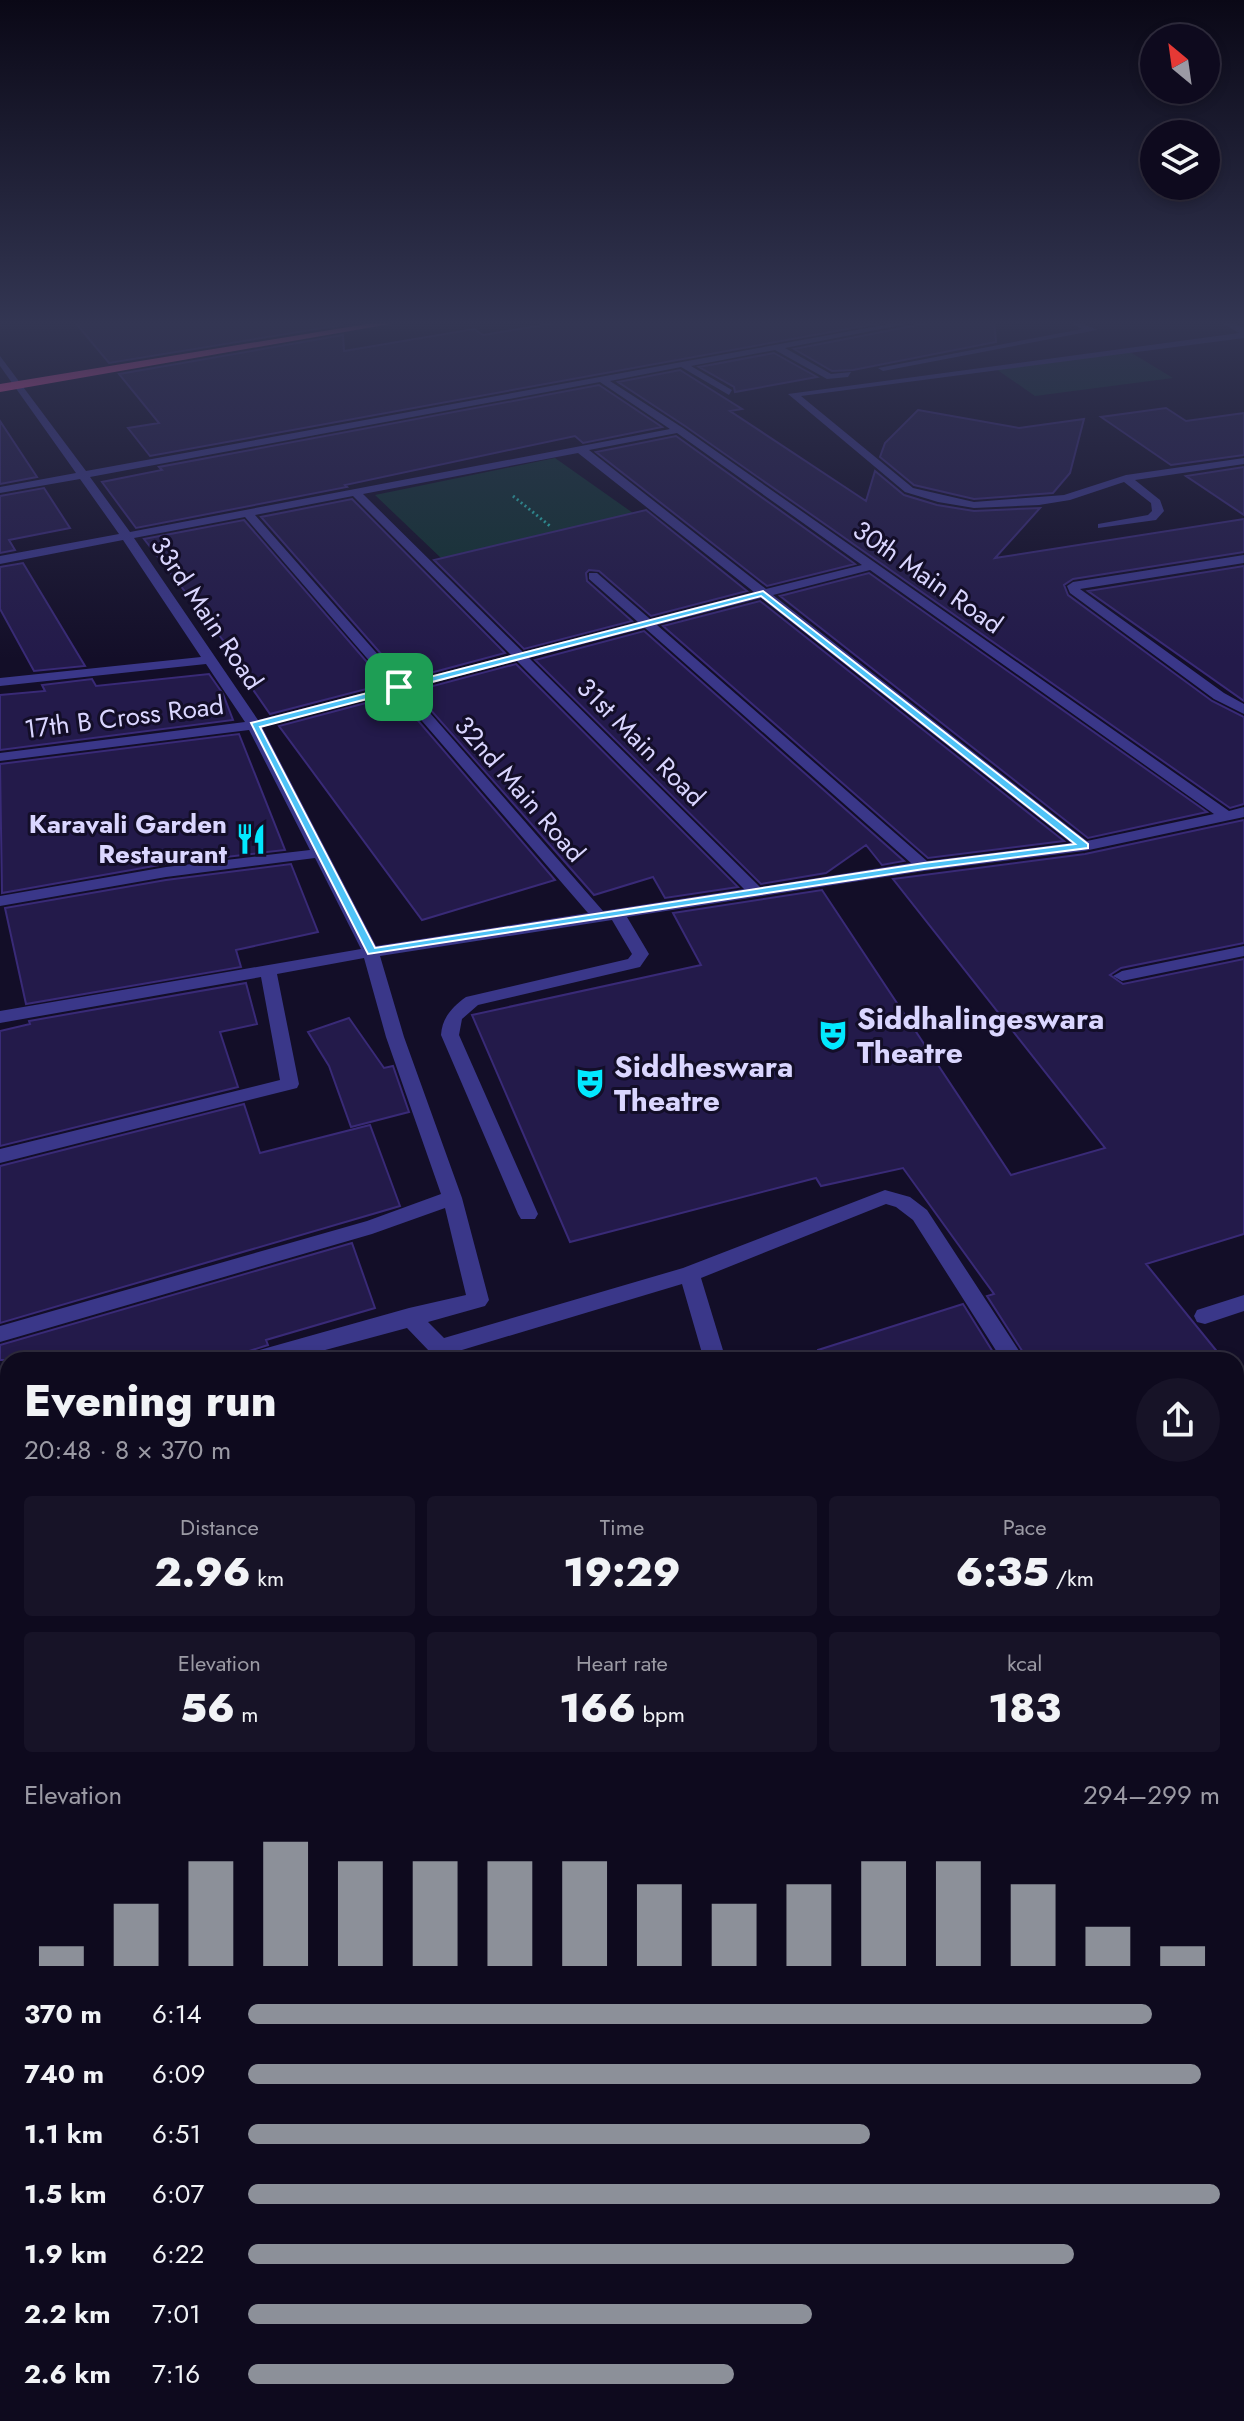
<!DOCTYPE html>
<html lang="en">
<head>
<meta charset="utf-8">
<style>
  :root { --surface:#0e0a1e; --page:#171327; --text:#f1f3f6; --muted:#9b9aa4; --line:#2e2b3c; --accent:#8c9099 }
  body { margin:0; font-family:Jost,sans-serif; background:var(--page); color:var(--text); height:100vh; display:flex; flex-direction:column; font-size:30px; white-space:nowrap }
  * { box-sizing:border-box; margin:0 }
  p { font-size:26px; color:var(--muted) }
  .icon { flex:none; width:44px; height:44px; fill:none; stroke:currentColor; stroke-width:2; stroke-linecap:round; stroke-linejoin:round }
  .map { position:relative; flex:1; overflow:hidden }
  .sheet { position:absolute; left:0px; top:1352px; width:1244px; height:1070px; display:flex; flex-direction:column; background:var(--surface); border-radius:24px 24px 0 0; box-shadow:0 4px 12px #0003,0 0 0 2px var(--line) }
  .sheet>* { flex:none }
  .needle { width:52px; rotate:331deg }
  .controls { position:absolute; left:1140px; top:24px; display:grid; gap:16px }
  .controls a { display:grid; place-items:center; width:80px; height:80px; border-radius:50%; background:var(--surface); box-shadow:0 4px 12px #0003,0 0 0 2px var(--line); font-size:40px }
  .pin { position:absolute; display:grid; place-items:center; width:68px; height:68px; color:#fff; margin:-34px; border-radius:16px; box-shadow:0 4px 12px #0006 }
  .round { display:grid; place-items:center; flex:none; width:84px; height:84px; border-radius:42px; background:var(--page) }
  .overview { display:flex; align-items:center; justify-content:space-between; height:136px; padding:0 24px }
  h1 { font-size:44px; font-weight:800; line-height:60px }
  .metrics { display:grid; grid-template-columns:repeat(3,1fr); gap:12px; height:136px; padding:8px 24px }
  .metrics div { display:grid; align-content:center; border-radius:8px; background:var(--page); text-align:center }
  .metrics b { font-size:40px; font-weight:800 }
  .metrics small { font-size:22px; font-weight:400 }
  .metrics p { font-size:22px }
  .chart { height:224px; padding:16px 24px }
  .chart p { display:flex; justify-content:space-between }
  .chart svg { width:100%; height:144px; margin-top:8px; stroke:var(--accent); stroke-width:6 }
  ul { padding:0 24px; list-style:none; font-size:26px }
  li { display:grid; grid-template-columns:128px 96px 1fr; align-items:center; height:60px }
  li i { height:20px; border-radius:10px; background:var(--accent) }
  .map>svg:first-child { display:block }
  .green { fill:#113231 }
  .building { fill:#231a4a; stroke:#392a77; stroke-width:2 }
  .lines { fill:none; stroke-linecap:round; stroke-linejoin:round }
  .path { stroke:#2abfb5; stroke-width:3; stroke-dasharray:2 3; stroke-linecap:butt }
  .minor { fill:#3a3789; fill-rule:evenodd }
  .highway { fill:#ff51a6; fill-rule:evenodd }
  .route { fill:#4fc3f7; stroke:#fff; stroke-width:2; fill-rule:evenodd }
  .labels { text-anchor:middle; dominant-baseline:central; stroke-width:6; stroke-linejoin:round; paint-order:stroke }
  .far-street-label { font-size:26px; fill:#dad6ff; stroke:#130e28 }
  .far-poi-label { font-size:26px; font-weight:bold; fill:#dad6ff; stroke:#130e28; text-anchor:end }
  .poi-label { font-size:30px; font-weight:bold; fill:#dad6ff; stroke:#130e28; text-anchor:start }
</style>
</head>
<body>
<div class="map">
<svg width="1244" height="2421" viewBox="0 0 1244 2421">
  <rect width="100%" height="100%" fill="#130e28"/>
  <path class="green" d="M 1130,352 L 1173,378 L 1035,396 L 996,369 Z
    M 555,458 L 633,513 L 441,558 L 375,495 Z"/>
  <path class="building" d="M 73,320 L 341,320 L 342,325 L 109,363 Z
    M 574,320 L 897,320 L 150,456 L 128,428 L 159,423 L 119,374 L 343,335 L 344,351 L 474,329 L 483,335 Z
    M 930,320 L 994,320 L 996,342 L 853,370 L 832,371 L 794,349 L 928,323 Z
    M 774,353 L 817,377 L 735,392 L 734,387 L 699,367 Z
    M 680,370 L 742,409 L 730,411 L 866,501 L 875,471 L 904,495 L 937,505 L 974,511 L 1040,508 L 995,558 L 1244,519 L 1244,552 L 1073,579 L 1064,585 L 1068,595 L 1212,701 L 1244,717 L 1244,804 L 1230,808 L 685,426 L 618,382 Z
    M 599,385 L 662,427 L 583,443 L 575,436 L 345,485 L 347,487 L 136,528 L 102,482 L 162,470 L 159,467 Z
    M 1166,408 L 1186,421 L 1244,413 L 1244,455 L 1171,465 L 1101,417 Z
    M 918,410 L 1019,428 L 1084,419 L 1070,473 L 1053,493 L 974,499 L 914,485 L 880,457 L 885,443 Z
    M 0,421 L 37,477 L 0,484 Z
    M 676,436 L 855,564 L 767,586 L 596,452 Z
    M 1244,467 L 1244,515 L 1186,476 Z
    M 44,488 L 70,528 L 9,540 L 15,550 L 0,553 L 0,496 Z
    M 352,499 L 505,653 L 404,680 L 261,517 Z
    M 646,510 L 747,591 L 651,616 L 599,571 L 589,570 L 586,573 L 587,581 L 632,621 L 524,649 L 434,560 Z
    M 244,520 L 386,684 L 270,714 L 240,671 L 247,671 L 144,539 Z
    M 23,563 L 85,666 L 34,671 L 0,609 L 0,567 Z
    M 1244,566 L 1244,701 L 1088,591 Z
    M 869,573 L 1207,812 L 1088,838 L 780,596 Z
    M 760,601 L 1064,841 L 928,858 L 663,626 Z
    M 644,631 L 904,861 L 882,865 L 866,845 L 826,873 L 761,884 L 535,660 Z
    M 516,664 L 738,887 L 665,898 L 653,877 L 594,895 L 414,691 Z
    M 209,674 L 223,694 L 233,720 L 0,750 L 0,695 L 45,691 L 42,685 L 92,679 L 96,686 Z
    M 396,695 L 555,880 L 422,920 L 279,726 Z
    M 239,734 L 285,850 L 165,864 L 2,893 L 0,764 Z
    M 1244,820 L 1244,943 L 1121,968 L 1110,975 L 1123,984 L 1244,959 L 1244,1234 L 1146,1264 L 1224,1360 L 1028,1360 L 987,1296 L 994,1294 L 903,1168 L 821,1186 L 816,1178 L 570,1242 L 472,1015 L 701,965 L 673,913 L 822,890 L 1011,1175 L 1105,1148 L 893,879 L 1085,854 Z
    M 291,864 L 318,932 L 236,950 L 241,967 L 26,1004 L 5,908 L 166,880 Z
    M 246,983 L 257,1024 L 220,1032 L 238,1087 L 0,1146 L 0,1031 L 30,1024 L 29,1021 Z
    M 349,1018 L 384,1068 L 393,1066 L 409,1112 L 351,1127 L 329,1066 L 308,1032 Z
    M 244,1104 L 260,1153 L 370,1125 L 400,1206 L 0,1323 L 0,1166 Z
    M 352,1243 L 375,1308 L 266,1340 L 268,1345 L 246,1352 L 220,1360 L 0,1360 L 0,1345 Z
    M 963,1304 L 998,1360 L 820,1360 L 818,1350 Z"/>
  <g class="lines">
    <path class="path" d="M 513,496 L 550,526"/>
    <path class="minor" d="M 911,320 L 927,320 L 785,348 L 831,374 L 851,372 L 848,377 L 827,379 L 775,350 L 691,366 L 732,390 L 729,395 L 681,367 L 610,381 L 683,428 L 1229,811 L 1244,807 L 1244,817 L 1084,851 L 924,871 L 627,917 L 649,954 L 640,967 L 478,1005 L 462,1019 L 459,1035 L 538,1214 L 535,1219 L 521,1219 L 518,1214 L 441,1035 C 442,1018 452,1007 466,997 L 628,959 L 632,954 L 612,920 L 380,956 L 404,1037 L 462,1198 L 489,1300 L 485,1306 L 428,1322 L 444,1338 L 683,1268 L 885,1190 L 910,1197 L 927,1210 L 1025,1360 L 1002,1360 L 913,1220 L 896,1207 L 886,1204 L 701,1278 L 726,1360 L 704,1360 L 682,1284 L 452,1353 L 454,1360 L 432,1360 L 430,1352 L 407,1328 L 288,1360 L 245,1360 L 248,1354 L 256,1351 L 409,1308 L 466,1295 L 445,1208 L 372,1234 L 0,1342 L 0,1326 L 367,1221 L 441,1194 L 386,1037 L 364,958 L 277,974 L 299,1084 L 297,1088 L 0,1163 L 0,1149 L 280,1080 L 261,977 L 0,1023 L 0,1011 L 361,949 L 315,858 L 166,877 L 0,906 L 0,896 L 166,867 L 310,850 L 249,730 L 0,761 L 0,753 L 245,722 L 206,664 L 0,686 L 0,678 L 201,657 L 123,540 L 0,564 L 0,556 L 119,534 L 80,479 L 0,493 L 0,487 L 76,473 L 0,366 L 0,356 L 86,471 ZM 600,382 L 670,429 L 130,532 L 90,477 ZM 677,433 L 862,565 L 766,589 L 589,450 ZM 578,453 L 754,592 L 650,619 L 597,573 L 589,573 L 589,579 L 638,622 L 523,652 L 363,494 ZM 353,496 L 511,655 L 403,683 L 255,515 ZM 245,517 L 391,686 L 258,720 L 134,538 ZM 870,570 L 1214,814 L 1087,841 L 773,595 ZM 761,598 L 1071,843 L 927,861 L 657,625 ZM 645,628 L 911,863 L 760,887 L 529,658 ZM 517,661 L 744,889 L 603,911 L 409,689 ZM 397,692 L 588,913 L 376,946 L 262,727 Z
      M 1065,320 L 1076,320 L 1097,330 L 883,371 L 878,368 L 1082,329 Z
      M 1217,320 L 1227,320 L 1244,328 L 1244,338 L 801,396 L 913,488 L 974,502 L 1064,495 L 1126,475 L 1244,458 L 1244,464 L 1135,480 L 1160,500 L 1164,511 L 1156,520 L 1098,528 L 1098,524 L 1148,515 L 1152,511 L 1151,503 L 1124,482 L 1070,500 L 1039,505 L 974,508 L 938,502 L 905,492 L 788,394 L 1239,333 Z
      M 1244,555 L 1244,563 L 1080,589 L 1224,693 L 1244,704 L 1244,714 L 1214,699 L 1070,593 L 1067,586 L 1073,582 Z
      M 1244,946 L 1244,956 L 1122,981 L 1113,976 L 1122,971 Z
      M 1244,1295 L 1244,1311 L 1205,1324 L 1197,1322 L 1194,1316 L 1197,1310 Z
      M 8,1413 L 8,1431 L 0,1433 L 0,1415 Z
      M 1236,1690 L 1244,1693 L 1244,1726 L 1236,1722 Z
      M 247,2414 L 281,2414 L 282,2421 L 248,2421 Z
      M 782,2414 L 816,2414 L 818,2421 L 784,2421 Z
      M 1151,2414 L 1186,2414 L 1188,2421 L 1153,2421 Z"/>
    <path class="highway" d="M 391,320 L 413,320 L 0,392 L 0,384 Z"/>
  </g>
  <linearGradient id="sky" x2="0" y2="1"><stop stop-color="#0a0816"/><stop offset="0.49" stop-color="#333653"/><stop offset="1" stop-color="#333653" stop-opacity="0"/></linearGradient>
  <rect width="1244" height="659" fill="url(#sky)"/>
  <path class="route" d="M 763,591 L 1088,844 L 1088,848 L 924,869 L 368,954 L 251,723 ZM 761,596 L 1075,844 L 924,863 L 375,948 L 260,727 Z"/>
  <defs>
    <symbol id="restaurant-bare" viewBox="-9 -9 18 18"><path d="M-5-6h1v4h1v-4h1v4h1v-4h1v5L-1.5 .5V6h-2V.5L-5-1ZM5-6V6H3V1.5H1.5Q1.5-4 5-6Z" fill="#02e8ff" stroke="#130e28" stroke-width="2.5" paint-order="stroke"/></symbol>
    <symbol id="theatre-bare" viewBox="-9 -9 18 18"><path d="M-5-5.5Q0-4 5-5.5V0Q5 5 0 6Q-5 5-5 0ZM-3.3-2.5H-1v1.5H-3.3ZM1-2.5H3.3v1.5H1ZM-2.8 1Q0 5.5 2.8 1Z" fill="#02e8ff" stroke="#130e28" stroke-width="2.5" paint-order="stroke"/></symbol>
  </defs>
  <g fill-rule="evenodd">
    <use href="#restaurant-bare" x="229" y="817" width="44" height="44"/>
    <use href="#theatre-bare" x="811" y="1013" width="44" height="44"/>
    <use href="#theatre-bare" x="568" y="1061" width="44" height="44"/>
  </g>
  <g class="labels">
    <g class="far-street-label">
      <text transform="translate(928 577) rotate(35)">30th Main Road</text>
      <text transform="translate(207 613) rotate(56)">33rd Main Road</text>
      <text transform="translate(124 717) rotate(-7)">17th B Cross Road</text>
      <text transform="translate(641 742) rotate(45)">31st Main Road</text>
      <text transform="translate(520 789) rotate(49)">32nd Main Road</text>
    </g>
    <g class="far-poi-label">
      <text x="227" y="824">Karavali Garden<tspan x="227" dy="30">Restaurant</tspan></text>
    </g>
    <g class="poi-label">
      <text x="857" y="1018">Siddhalingeswara<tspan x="857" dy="34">Theatre</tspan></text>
      <text x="614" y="1066">Siddheswara<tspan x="614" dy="34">Theatre</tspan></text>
    </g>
  </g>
</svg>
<div class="controls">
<a><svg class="needle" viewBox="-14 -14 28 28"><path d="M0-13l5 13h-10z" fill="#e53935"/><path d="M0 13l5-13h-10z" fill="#9b9aa4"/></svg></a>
<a><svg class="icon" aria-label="layers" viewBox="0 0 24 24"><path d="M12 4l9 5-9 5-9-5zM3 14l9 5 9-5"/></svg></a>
</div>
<div class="pin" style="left:399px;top:687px;background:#1e9e55"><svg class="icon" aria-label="arrive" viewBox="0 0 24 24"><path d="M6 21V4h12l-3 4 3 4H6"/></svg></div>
<section class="sheet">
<div class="overview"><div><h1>Evening run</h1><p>20:48 · 8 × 370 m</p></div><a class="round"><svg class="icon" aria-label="share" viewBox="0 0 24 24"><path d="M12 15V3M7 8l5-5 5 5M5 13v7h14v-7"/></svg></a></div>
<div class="metrics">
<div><p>Distance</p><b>2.96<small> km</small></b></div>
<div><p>Time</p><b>19:29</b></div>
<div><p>Pace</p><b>6:35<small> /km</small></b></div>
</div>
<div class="metrics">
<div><p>Elevation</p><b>56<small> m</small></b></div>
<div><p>Heart rate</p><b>166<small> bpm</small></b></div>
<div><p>kcal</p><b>183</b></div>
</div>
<div class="chart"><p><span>Elevation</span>294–299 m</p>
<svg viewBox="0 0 160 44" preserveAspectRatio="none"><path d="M5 44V38M15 44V25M25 44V12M35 44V6M45 44V12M55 44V12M65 44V12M75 44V12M85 44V19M95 44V25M105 44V19M115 44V12M125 44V12M135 44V19M145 44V32M155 44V38"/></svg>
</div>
<ul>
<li><b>370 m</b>6:14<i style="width:93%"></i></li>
<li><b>740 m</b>6:09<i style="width:98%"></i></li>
<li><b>1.1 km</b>6:51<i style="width:64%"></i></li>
<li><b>1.5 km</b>6:07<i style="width:100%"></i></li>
<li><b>1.9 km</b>6:22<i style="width:85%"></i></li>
<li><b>2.2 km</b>7:01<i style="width:58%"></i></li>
<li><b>2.6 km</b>7:16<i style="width:50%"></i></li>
</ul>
</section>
</div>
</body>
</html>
